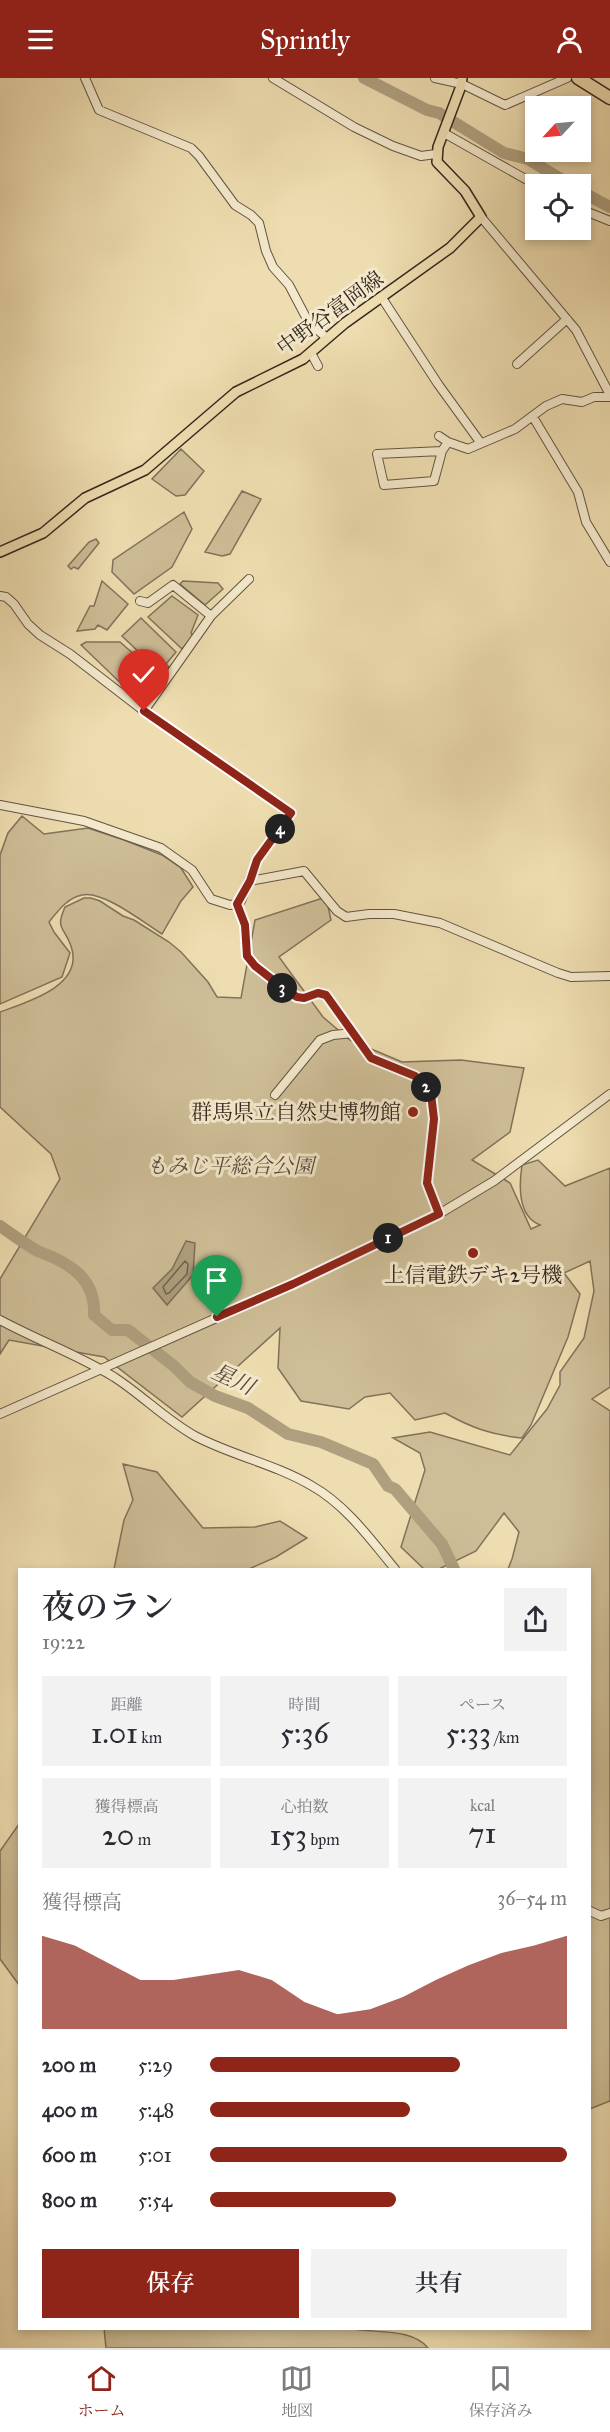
<!DOCTYPE html>
<html lang="ja">
<head>
<meta charset="utf-8">
<style>
  :root { --surface:#fff; --page:#f2f2f3; --text:#2b2b33; --muted:#7c7c81; --line:#e1e1e2; --accent:#8f2418 }
  body { margin:0; font-family:"IM FELL Great Primer","Noto Serif JP",serif; background:var(--page); color:var(--text); height:100vh; display:flex; flex-direction:column; font-size:22px; white-space:nowrap }
  * { box-sizing:border-box; margin:0 }
  p { font-size:20px; color:var(--muted) }
  .icon { flex:none; width:33px; height:33px; fill:none; stroke:currentColor; stroke-width:2; stroke-linecap:round; stroke-linejoin:round }
  .map { position:relative; flex:1; overflow:hidden }
  .details { position:absolute; left:18px; top:1490px; width:573px; height:762px; display:flex; flex-direction:column; background:var(--surface); border-radius:0px; box-shadow:0 3px 9px #0003 }
  .details>* { flex:none }
  .needle { width:39px; rotate:244deg }
  .fabs { position:absolute; left:525px; top:18px; display:grid; gap:12px }
  .fabs a { display:grid; place-items:center; width:66px; height:66px; border-radius:0px; background:var(--surface); box-shadow:0 3px 9px #0003; font-size:30px }
  .pin { position:absolute; display:grid; place-items:center; width:51px; height:51px; color:#fff; margin:-62px -26px; border-radius:50% 50% 50% 0; rotate:-45deg; box-shadow:0 0 6px #0007 }
  .pin .icon { rotate:45deg }
  .km { position:absolute; width:30px; height:30px; margin:-15px; border-radius:50%; background:#222; color:#fff; font-size:16px; line-height:30px; text-align:center }
  .round { display:grid; place-items:center; flex:none; width:63px; height:63px; border-radius:0px; background:var(--page) }
  .overview { display:flex; align-items:center; justify-content:space-between; height:102px; padding:0 24px }
  h1 { font-size:33px; font-weight:600; line-height:45px }
  .figures { display:grid; grid-template-columns:repeat(3,1fr); gap:9px; height:102px; padding:6px 24px }
  .figures div { display:grid; align-content:center; border-radius:0px; background:var(--page); text-align:center }
  .figures b { font-size:30px; font-weight:600 }
  .figures small { font-size:16px; font-weight:400 }
  .figures p { font-size:16px }
  .chart { height:168px; padding:12px 24px }
  .chart p { display:flex; justify-content:space-between }
  .chart svg { width:100%; height:108px; margin-top:6px; fill:var(--accent); opacity:.7 }
  .button { display:flex; gap:12px; margin-top:auto; padding:12px 24px }
  .button a { flex:1; height:69px; border-radius:0px; background:var(--accent); color:#fff; font-size:24px; font-weight:600; line-height:69px; text-align:center }
  .button a+a { background:var(--page); color:var(--text) }
  ul { padding:0 24px; list-style:none; font-size:20px }
  li { display:grid; grid-template-columns:96px 72px 1fr; align-items:center; height:45px }
  li i { height:15px; border-radius:8px; background:var(--accent) }
  header { display:flex; justify-content:space-between; align-items:center; height:78px; padding:0 24px; background:var(--accent); color:#fff; font-size:27px; font-weight:600 }
  .tabs { display:flex; justify-content:space-around; align-items:center; height:84px; border-top:2px solid var(--line); background:var(--surface); font-size:16px; color:var(--muted) }
  .tabs a { display:grid; justify-items:center; gap:3px }
  .tabs .current { color:var(--accent) }
  .map>svg:first-child { display:block }
  .green { fill:#cebe97; stroke:#81725b; stroke-width:1.5 }
  .water { fill:#af9f7f; stroke:#7e6f59; stroke-width:1.5 }
  .lines { fill:none; stroke-linecap:round; stroke-linejoin:round }
  .shore { stroke:#72634f; stroke-width:1.5 }
  .river { stroke:#af9f7f; stroke-width:12 }
  .minor-casing { stroke:#625443; stroke-width:10 }
  .major-casing { stroke:#34271f; stroke-width:12 }
  .highway-casing { stroke:#34271f; stroke-width:15 }
  .minor { stroke:#f4e9cc; stroke-width:8 }
  .major { stroke:#eeddb0; stroke-width:9 }
  .highway { stroke:#eeddb0; stroke-width:12 }
  .route-casing { stroke:#fff; stroke-width:12 }
  .route { stroke:#8f2418; stroke-width:8 }
  .poi-dot { fill:#8f2418; stroke:#f4e9cc; stroke-width:2 }
  .labels { text-anchor:middle; dominant-baseline:central; stroke-width:6; stroke-linejoin:round; paint-order:stroke }
  .street-label { font-size:21px; fill:#34271f; stroke:#f4e9cc }
  .poi-label { font-size:21px; fill:#34271f; stroke:#f4e9cc; text-anchor:end }
  .park-label { font-size:21px; font-style:italic; fill:#5a4d3d; stroke:#f4e9cc }
  .water-label { font-size:22px; font-style:italic; fill:#594b3c; stroke:#f4e9cc }
</style>
</head>
<body>
<header><svg class="icon" aria-label="menu" viewBox="0 0 24 24"><path d="M4 6h16M4 12h16M4 18h16"/></svg>Sprintly<svg class="icon" aria-label="person" viewBox="0 0 24 24"><circle cx="12" cy="8" r="4"/><path d="M4 21q1-7 8-7t8 7"/></svg></header>
<div class="map">
<svg width="610" height="2270" viewBox="0 0 610 2270">
  <rect width="100%" height="100%" fill="#eeddb0"/>
  <filter id="stains"><feTurbulence type="fractalNoise" baseFrequency=".00333" numOctaves="4"/><feColorMatrix values="0 0 0 0 .2 0 0 0 0 .09 0 0 0 0 .02 0 0 0 .5 -.17"/></filter>
  <radialGradient id="worn" r=".72"><stop offset=".6" stop-color="#630" stop-opacity="0"/><stop offset="1" stop-color="#630" stop-opacity=".3"/></radialGradient>
  <path class="green" d="M 181,371 L 204,393 L 185,417 L 176,418 L 152,401 Z
    M 242,413 L 261,421 L 230,476 L 222,478 L 205,474 Z
    M 184,434 L 192,451 L 172,489 L 134,516 L 112,494 L 113,482 Z
    M 96,461 L 99,465 L 78,491 L 74,489 L 71,491 L 68,488 L 89,464 Z
    M 102,503 L 128,526 L 107,552 L 98,547 L 95,551 L 77,553 L 90,528 L 94,528 Z
    M 183,503 L 218,505 L 223,511 L 205,527 L 180,506 Z
    M 172,518 L 198,537 L 191,555 L 193,558 L 182,571 L 148,539 Z
    M 141,540 L 176,574 L 166,586 L 169,589 L 163,597 L 122,558 Z
    M 86,564 L 120,564 L 153,593 L 132,616 L 81,567 Z
    M 22,738 L 44,756 L 88,750 L 124,762 L 162,777 L 181,790 L 193,809 L 181,823 L 162,856 C 144,845 103,812 82,817 C 67,820 58,833 49,844 L 54,854 L 70,875 L 62,899 L 0,926 L 0,777 L 8,755 Z
    M 326,819 L 331,842 L 279,879 L 323,939 L 350,962 L 402,984 L 461,982 L 524,990 L 510,1054 L 472,1082 L 510,1105 L 531,1151 L 540,1147 C 517,1138 519,1107 522,1087 L 538,1082 L 565,1108 L 610,1090 L 610,1309 L 592,1321 L 610,1333 L 610,2023 L 590,2031 L 590,1491 L 508,1491 L 512,1481 L 519,1454 L 504,1435 L 476,1473 L 439,1491 L 424,1491 L 401,1469 L 425,1392 L 420,1375 L 393,1360 L 430,1354 L 510,1377 L 547,1331 L 560,1307 L 560,1294 L 584,1260 L 594,1213 L 590,1183 L 564,1195 L 580,1216 L 568,1259 L 531,1347 L 522,1360 C 492,1357 472,1350 445,1335 L 415,1342 L 390,1315 L 365,1319 L 349,1331 L 301,1323 L 278,1290 L 280,1250 L 182,1339 L 104,1279 L 9,1262 L 0,1276 L 0,1201 L 60,1101 L 51,1076 L 0,1029 L 0,934 C 27,924 85,908 71,868 C 64,848 55,852 65,829 L 84,820 L 91,820 L 100,823 L 123,838 L 134,842 L 169,864 L 181,874 L 208,904 L 217,919 L 241,920 L 255,842 Z
    M 123,1386 L 157,1394 L 203,1450 L 255,1449 L 280,1443 L 307,1460 L 276,1479 L 249,1491 L 114,1491 L 124,1442 L 133,1422 Z
    M 19,1746 L 19,1907 L 0,1881 L 0,1773 Z
    M 104,2250 L 349,2250 C 372,2256 412,2249 428,2270 L 106,2270 Z"/>
  <path class="water" d="M 186,1163 L 195,1165 L 193,1197 L 167,1227 L 153,1210 L 172,1191 Z"/>
  <g class="lines">
    <path class="shore" d="M 185,1183 L 188,1186 L 187,1196 L 169,1215 L 166,1216 L 163,1209 Z"/>
    <path class="river" d="M 364,0 L 427,32 L 439,35 L 504,75 L 528,81 L 569,106
      M 580,113 L 610,129
      M 0,1148 C 9,1154 32,1171 40,1174 C 70,1185 96,1201 94,1237 L 112,1252 L 128,1252 L 174,1288 L 190,1304 L 215,1318 L 248,1330 L 288,1356 L 321,1364 L 373,1386 L 388,1408 L 395,1411 L 442,1466 L 454,1491"/>
    <defs>
      <path id="minor" d="M 85,0 L 99,32 L 191,70 L 199,78 L 235,127 L 251,137 L 259,145 L 266,173 L 273,189 L 289,207 L 309,245 L 327,260
        M 273,0 L 354,49 L 393,68 L 421,78 L 436,76
        M 435,0 L 462,6 L 505,27 L 567,0
        M 444,55 L 536,107
        M 580,131 L 610,143
        M 481,139 L 576,252 L 610,317
        M 382,220 L 438,306 L 480,364
        M 311,275 L 318,288
        M 517,286 L 567,241
        M 533,339 L 578,414 L 586,444 L 610,484
        M 439,358 L 448,364 L 468,371 L 515,351 L 546,328 L 562,321 L 582,324 L 594,319 L 610,319
        M 442,373 L 377,376 L 384,407 L 434,403 L 442,373 L 448,364
        M 0,518 L 6,519 L 14,526 L 28,546 L 40,557 L 70,576 L 144,633 L 291,735 L 257,782 L 241,823 L 237,826 L 230,827 L 211,821 L 192,792 L 161,770 L 84,743 L 0,727
        M 140,523 L 148,525 L 173,507 L 211,538
        M 144,633 L 211,538 L 249,501
        M 250,803 L 304,793 L 337,833 L 346,839 L 369,836 L 394,836 L 440,845 L 558,895 L 571,899 L 610,898
        M 237,826 L 245,847 L 247,877 L 255,888 L 287,913 L 297,919 L 304,920 L 318,915 L 326,917 L 371,980 L 415,998 L 431,1016 L 434,1041 L 427,1105 L 439,1136
        M 275,1017 L 320,962 L 333,957 L 354,955
        M 0,1242 C 37,1262 78,1277 114,1299 C 142,1317 166,1342 195,1358 C 233,1378 275,1386 312,1408 C 346,1427 371,1462 395,1491
        M 0,1336 L 293,1206 L 439,1136 L 494,1103 L 610,1016
        M 590,1833 L 601,1838 L 610,1835"/>
      <path id="major" d="M 0,474 L 43,455 L 85,420 L 145,392 L 236,314 L 303,281 L 345,245 L 450,170 L 481,139 L 465,113 L 437,84 L 438,69 L 461,8 L 462,0"/>
      <path id="highway" d="M 578,0 L 610,20"/>
    </defs>
    <use href="#minor" class="minor-casing"/>
    <use href="#major" class="major-casing"/>
    <use href="#highway" class="highway-casing"/>
    <use href="#minor" class="minor"/>
    <use href="#major" class="major"/>
    <use href="#highway" class="highway"/>
  </g>
  <g class="lines">
    <defs>
      <path id="route" d="M 144,633 L 291,735 L 257,782 L 250,803 L 237,826 L 245,847 L 247,878 L 255,888 L 287,913 L 297,919 L 304,920 L 318,915 L 326,917 L 371,980 L 415,998 L 431,1016 L 434,1041 L 427,1105 L 439,1136 L 293,1206 L 217,1239"/>
    </defs>
    <use href="#route" class="route-casing"/>
    <use href="#route" class="route"/>
  </g>
  <g class="poi-dot">
    <circle cx="413" cy="1034" r="6"/>
    <circle cx="473" cy="1175" r="6"/>
  </g>
  <g class="labels">
    <g class="street-label">
      <text transform="translate(330 235) rotate(-36)">中野谷富岡線</text>
    </g>
    <g class="poi-label">
      <text x="401" y="1034">群馬県立自然史博物館</text>
      <text x="473" y="1197" text-anchor="middle">上信電鉄デキ2号機</text>
    </g>
    <g class="park-label">
      <text x="230" y="1088">もみじ平総合公園</text>
    </g>
    <g class="water-label">
      <text transform="translate(233 1301) rotate(25)">星川</text>
    </g>
  </g>
  <rect width="100%" height="100%" filter="url(#stains)"/>
  <rect width="100%" height="100%" fill="url(#worn)"/>
</svg>
<div class="fabs">
<a><svg class="needle" viewBox="-14 -14 28 28"><path d="M0-13l5 13h-10z" fill="#e53935"/><path d="M0 13l5-13h-10z" fill="#7c7c81"/></svg></a>
<a><svg class="icon" aria-label="locate" viewBox="0 0 24 24"><circle cx="12" cy="12" r="6"/><path d="M12 2v4M12 18v4M2 12h4M18 12h4"/></svg></a>
</div>
<div class="pin" style="left:217px;top:1239px;background:#1e9e55"><svg class="icon" aria-label="arrive" viewBox="0 0 24 24"><path d="M6 21V4h12l-3 4 3 4H6"/></svg></div>
<div class="pin" style="left:144px;top:633px;background:#d93025"><svg class="icon" aria-label="check" viewBox="0 0 24 24"><path d="M5 12l5 5 9-10"/></svg></div>
<b class="km" style="left:388px;top:1160px">1</b>
<b class="km" style="left:426px;top:1009px">2</b>
<b class="km" style="left:282px;top:910px">3</b>
<b class="km" style="left:280px;top:751px">4</b>
<section class="details">
<div class="overview"><div><h1>夜のラン</h1><p>19:22</p></div><a class="round"><svg class="icon" aria-label="share" viewBox="0 0 24 24"><path d="M12 15V3M7 8l5-5 5 5M5 13v7h14v-7"/></svg></a></div>
<div class="figures">
<div><p>距離</p><b>1.01<small> km</small></b></div>
<div><p>時間</p><b>5:36</b></div>
<div><p>ペース</p><b>5:33<small> /km</small></b></div>
</div>
<div class="figures">
<div><p>獲得標高</p><b>20<small> m</small></b></div>
<div><p>心拍数</p><b>153<small> bpm</small></b></div>
<div><p>kcal</p><b>71</b></div>
</div>
<div class="chart"><p><span>獲得標高</span>36–54 m</p>
<svg viewBox="0 0 160 44" preserveAspectRatio="none"><path d="M0 44V6L10 10L20 17L30 24L40 24L50 22L60 20L70 24L80 33L90 38L100 36L110 31L120 24L130 18L140 13L150 10L160 6V44z"/></svg>
</div>
<ul>
<li><b>200 m</b>5:29<i style="width:70%"></i></li>
<li><b>400 m</b>5:48<i style="width:56%"></i></li>
<li><b>600 m</b>5:01<i style="width:100%"></i></li>
<li><b>800 m</b>5:54<i style="width:52%"></i></li>
</ul>
<div class="button"><a>保存</a><a>共有</a></div>
</section>
</div>
<nav class="tabs">
<a class="current"><svg class="icon" aria-label="home" viewBox="0 0 24 24"><path d="M3 11l9-7 9 7M6 9v11h12V9"/></svg>ホーム</a>
<a><svg class="icon" aria-label="map" viewBox="0 0 24 24"><path d="M3 6l6-2 6 2 6-2v14l-6 2-6-2-6 2zM9 4v14M15 6v14"/></svg>地図</a>
<a><svg class="icon" aria-label="saved" viewBox="0 0 24 24"><path d="M7 4h10v16l-5-4-5 4z"/></svg>保存済み</a>
</nav>
</body>
</html>
